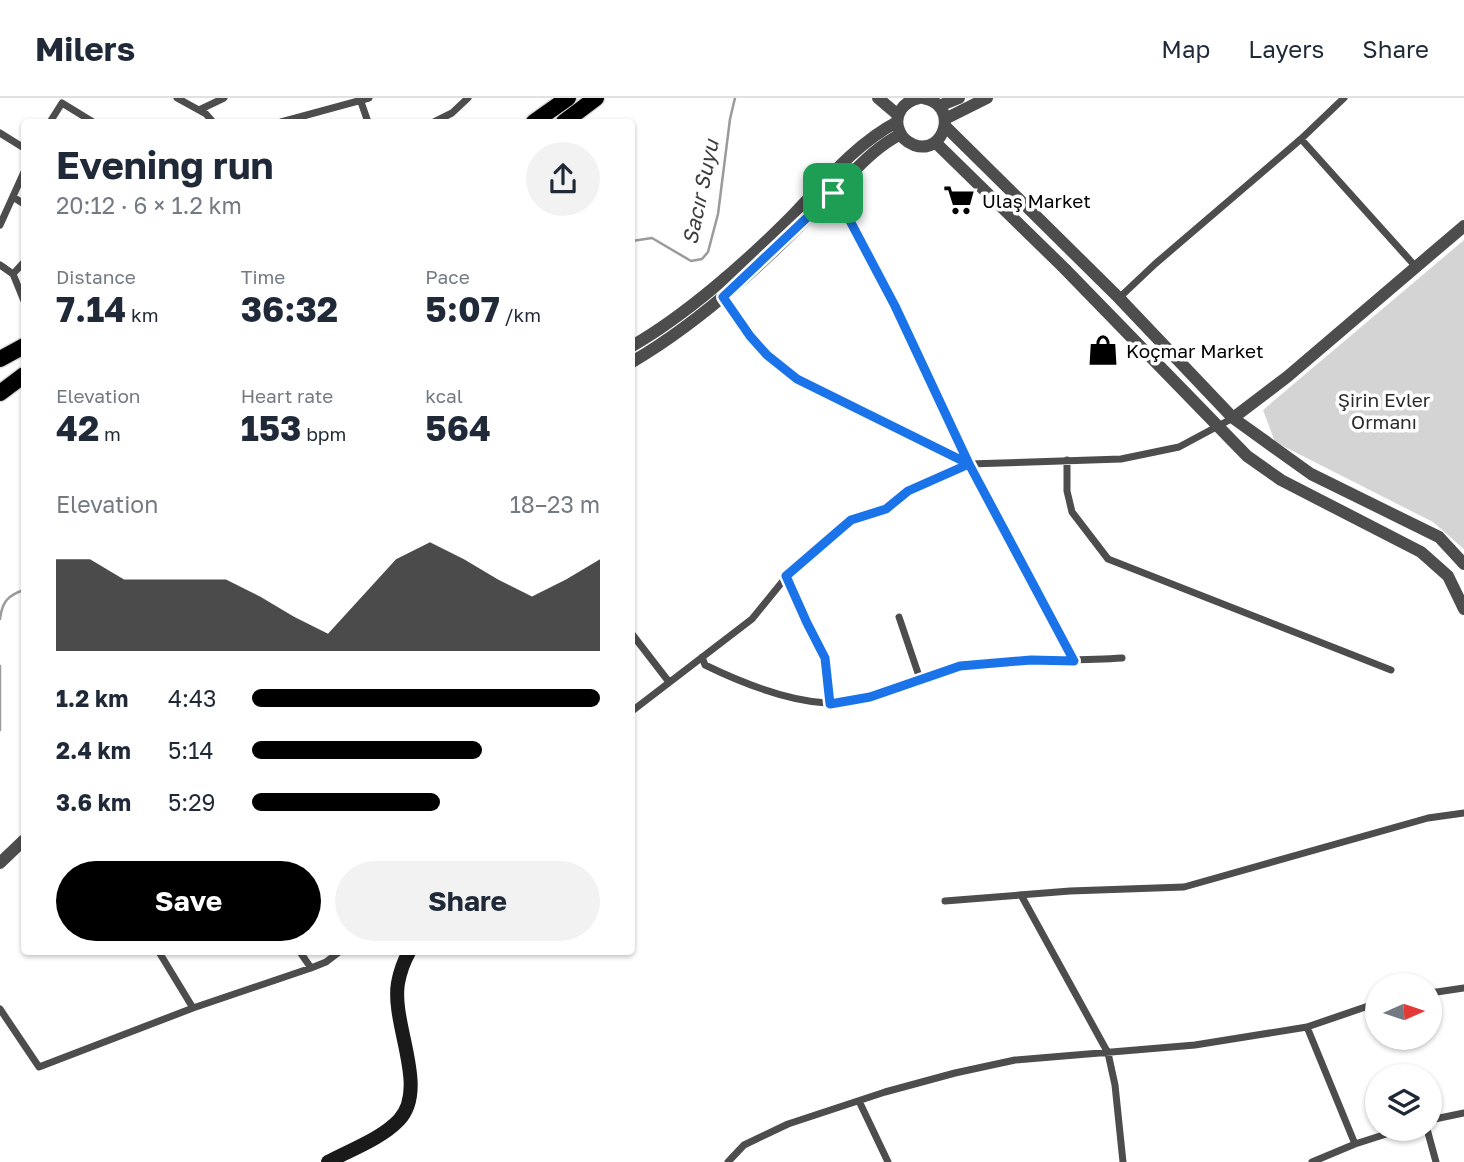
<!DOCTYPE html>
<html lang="en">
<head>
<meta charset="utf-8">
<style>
  :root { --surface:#fff; --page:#f2f2f3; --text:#1f2937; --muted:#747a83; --line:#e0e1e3; --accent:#000 }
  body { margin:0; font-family:"Golos Text",sans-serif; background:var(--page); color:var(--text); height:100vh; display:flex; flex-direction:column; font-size:26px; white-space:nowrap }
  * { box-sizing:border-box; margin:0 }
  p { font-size:23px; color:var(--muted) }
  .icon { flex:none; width:38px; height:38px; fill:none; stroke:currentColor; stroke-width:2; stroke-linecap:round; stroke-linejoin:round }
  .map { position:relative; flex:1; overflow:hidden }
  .drawer { position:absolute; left:21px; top:21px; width:614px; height:836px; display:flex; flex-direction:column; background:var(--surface); border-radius:7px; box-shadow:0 2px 5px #0004 }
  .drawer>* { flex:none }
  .needle { width:46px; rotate:87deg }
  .buttons { position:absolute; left:1365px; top:875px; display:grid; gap:14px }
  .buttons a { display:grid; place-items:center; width:77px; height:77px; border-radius:50%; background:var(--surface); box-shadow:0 2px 5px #0004; font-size:35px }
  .pin { position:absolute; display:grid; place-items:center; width:60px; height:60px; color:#fff; margin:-30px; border-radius:14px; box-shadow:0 4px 10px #0006 }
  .round { display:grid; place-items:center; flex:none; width:74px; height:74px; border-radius:37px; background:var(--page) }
  .head { display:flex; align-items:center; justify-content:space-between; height:119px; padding:0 35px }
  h1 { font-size:38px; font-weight:700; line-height:52px }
  .stats { display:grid; grid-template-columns:repeat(3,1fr); gap:10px; height:119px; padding:7px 35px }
  .stats div { display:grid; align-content:center }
  .stats b { font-size:35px; font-weight:700 }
  .stats small { font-size:19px; font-weight:400 }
  .stats p { font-size:19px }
  .chart { height:196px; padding:14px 35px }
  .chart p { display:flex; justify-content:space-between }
  .chart svg { width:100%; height:126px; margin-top:7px; fill:var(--accent); opacity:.7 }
  .button { display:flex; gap:14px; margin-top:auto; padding:14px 35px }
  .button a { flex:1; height:80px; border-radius:42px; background:var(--accent); color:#fff; font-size:28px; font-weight:700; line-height:80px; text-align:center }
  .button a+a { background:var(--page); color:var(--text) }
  ul { padding:0 35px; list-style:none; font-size:23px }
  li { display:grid; grid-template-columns:112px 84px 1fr; align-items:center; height:52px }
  li i { height:18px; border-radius:9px; background:var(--accent) }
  header { display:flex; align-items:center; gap:42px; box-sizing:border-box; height:98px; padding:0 35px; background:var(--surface); border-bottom:2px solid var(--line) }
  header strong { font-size:33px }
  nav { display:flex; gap:38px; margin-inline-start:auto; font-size:24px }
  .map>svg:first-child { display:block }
  .green { fill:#d4d4d4 }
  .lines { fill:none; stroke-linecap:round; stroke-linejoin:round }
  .stream { stroke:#9b9b9b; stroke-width:2.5 }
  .trunk-casing { stroke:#dbdbdb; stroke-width:19 }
  .minor { stroke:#4d4d4d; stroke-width:7 }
  .tertiary { stroke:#4d4d4d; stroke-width:12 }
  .secondary { stroke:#1a1a1a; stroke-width:14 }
  .trunk { stroke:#000; stroke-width:16 }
  .route-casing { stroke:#fff; stroke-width:14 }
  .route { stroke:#1a73e8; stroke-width:9 }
  .labels { text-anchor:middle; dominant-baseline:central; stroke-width:7; stroke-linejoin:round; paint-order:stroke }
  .poi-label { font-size:19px; fill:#000; stroke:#fff; text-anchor:start }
  .park-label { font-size:19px; fill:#2b2b2b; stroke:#fff }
  .water-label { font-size:21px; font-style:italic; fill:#3c3c3c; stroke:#fff }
</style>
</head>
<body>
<header>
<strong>Milers</strong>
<nav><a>Map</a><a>Layers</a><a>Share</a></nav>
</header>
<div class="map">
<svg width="1464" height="1064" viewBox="0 0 1464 1064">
  <rect width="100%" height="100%" fill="#fff"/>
  <path class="green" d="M 1464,142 L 1464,451 L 1433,424 L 1275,344 L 1263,312 Z"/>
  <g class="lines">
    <path class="stream" d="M 632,143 L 652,140 L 691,163 L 702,161 L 708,154 L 718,116 L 730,21 L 735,0
      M 0,521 C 2,504 8,497 24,492
      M 0,568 L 0,632"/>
    <defs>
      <path id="trunk" d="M 534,24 L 568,0
        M 564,24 L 596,0
        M 0,261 L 24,248
        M 0,295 L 24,277"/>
    </defs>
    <use href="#trunk" class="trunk-casing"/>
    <path class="minor" d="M 177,0 L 206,16 L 213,24
      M 361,4 L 368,24
      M 199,12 L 224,0
      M 50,24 L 62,5 L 93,24
      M 281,24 L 369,0
      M 434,24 L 452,15 L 468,0
      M 0,35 L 24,50
      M 1301,41 L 1416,169
      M 833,95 L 839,102 L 895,208 L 969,366 L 1074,563
      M 13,99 L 24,106
      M 0,127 L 24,74
      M 0,167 L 13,176 L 24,203
      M 13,176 L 24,164
      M 723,199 L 750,238 L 767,257 L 797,281 L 969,366 L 1121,361 L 1179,349 L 1233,320
      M 1119,200 L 1155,166 L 1301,41 L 1344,0
      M 1067,362 L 1067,393 L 1072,414 L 1108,461 L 1391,572
      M 787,478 L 807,525 L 825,560 L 830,606
      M 899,519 L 920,581
      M 632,536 L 669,584
      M 702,559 L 705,567 C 740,584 788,603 827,605 C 840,606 857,603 870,599 C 901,591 930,574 961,568 C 1014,559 1068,564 1122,560
      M 632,613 L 752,521 L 787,478 L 851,422 L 886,411 L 908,393 L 969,366
      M 1021,797 L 1108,955 L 1115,987 L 1123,1064
      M 945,803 L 1070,793 L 1184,789 L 1428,720 L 1464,715
      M 159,854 L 193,910
      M 300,854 L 311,870
      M 1430,895 L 1464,890
      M 0,911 L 39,969 L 193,910 L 311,870 L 326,864 L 339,854
      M 1307,929 L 1355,1046
      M 859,1003 L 888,1064
      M 1430,1022 L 1464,1015
      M 1427,1031 L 1436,1064
      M 728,1064 L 744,1047 L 788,1026 L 885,994 L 955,975 L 1015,962 L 1195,947 L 1307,929 L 1377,905
      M 1312,1064 L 1355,1046 L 1402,1031"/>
    <path class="tertiary" d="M 878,0 L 898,17
      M 919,0 C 904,3 893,17 899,32 C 901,39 907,44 914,47 C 945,58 960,6 923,0
      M 939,8 L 959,0
      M 945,21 L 987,0
      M 945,28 L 1119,200 L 1233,320 L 1311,376 L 1439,439 L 1464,466
      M 935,44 L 1064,170 L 1247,358 L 1281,382 L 1421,454 L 1448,478 L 1464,511
      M 632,248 C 686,217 746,164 790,120 C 823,86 855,46 897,24
      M 632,264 C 707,220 772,157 832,95 C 855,73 872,51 901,36
      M 1233,320 L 1287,279 L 1464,128
      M 0,765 L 24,742"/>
    <path class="secondary" d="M 328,1064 C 350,1052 381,1041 399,1022 C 429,990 391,926 398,885 C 400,874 404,863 409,854"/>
    <use href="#trunk" class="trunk"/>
  </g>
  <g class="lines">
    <defs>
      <path id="route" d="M 833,95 L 839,102 L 895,208 L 969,366 L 908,393 L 886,411 L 851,422 L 786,478 L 807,525 L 825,560 L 830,606 L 870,599 L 960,568 L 1031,562 L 1074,563 L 969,366 L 797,281 L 767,257 L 750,238 L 723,199 L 833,95"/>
    </defs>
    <use href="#route" class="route-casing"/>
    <use href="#route" class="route"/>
  </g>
  <defs>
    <symbol id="supermarket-bare" viewBox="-9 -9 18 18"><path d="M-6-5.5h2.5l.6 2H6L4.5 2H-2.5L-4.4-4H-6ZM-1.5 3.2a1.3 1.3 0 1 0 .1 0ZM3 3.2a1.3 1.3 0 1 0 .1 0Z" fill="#000" stroke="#fff" stroke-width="2.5" paint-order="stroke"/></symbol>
    <symbol id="shop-bare" viewBox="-9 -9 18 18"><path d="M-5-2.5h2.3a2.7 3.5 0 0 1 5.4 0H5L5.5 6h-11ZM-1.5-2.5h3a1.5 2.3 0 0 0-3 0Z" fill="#000" stroke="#fff" stroke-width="2.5" paint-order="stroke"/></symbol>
  </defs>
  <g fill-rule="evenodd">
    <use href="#supermarket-bare" x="937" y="80" width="44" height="44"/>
    <use href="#shop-bare" x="1081" y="230" width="44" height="44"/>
  </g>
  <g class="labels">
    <g class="poi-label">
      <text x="982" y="102">Ulaş Market</text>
      <text x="1126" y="252">Koçmar Market</text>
    </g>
    <g class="park-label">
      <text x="1384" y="301">Şirin Evler<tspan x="1384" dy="22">Ormanı</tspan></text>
    </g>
    <g class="water-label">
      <text transform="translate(700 94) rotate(-78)">Sacır Suyu</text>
    </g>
  </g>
</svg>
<div class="buttons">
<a><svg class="needle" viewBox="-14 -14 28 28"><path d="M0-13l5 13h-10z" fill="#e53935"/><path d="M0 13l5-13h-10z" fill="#747a83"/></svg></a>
<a><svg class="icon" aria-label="layers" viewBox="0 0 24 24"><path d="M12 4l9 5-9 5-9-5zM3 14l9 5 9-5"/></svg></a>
</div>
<div class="pin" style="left:833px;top:95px;background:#1e9e55"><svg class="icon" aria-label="arrive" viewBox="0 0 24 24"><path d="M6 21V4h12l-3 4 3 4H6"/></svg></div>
<section class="drawer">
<div class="head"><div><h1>Evening run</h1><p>20:12 · 6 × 1.2 km</p></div><a class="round"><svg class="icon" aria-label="share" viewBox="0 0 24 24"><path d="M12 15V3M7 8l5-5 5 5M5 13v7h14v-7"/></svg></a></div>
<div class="stats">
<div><p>Distance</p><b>7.14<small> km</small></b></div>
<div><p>Time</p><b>36:32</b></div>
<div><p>Pace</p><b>5:07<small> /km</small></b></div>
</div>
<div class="stats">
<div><p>Elevation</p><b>42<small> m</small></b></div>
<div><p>Heart rate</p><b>153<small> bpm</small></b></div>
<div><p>kcal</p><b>564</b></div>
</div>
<div class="chart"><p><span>Elevation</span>18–23 m</p>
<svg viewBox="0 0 160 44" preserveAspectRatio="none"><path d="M0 44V12L10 12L20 19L30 19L40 19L50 19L60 25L70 32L80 38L90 25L100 12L110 6L120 12L130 19L140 25L150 19L160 12V44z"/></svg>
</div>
<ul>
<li><b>1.2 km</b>4:43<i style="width:100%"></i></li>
<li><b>2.4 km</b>5:14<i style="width:66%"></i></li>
<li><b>3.6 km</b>5:29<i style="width:54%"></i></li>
</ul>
<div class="button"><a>Save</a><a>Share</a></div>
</section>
</div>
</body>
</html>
